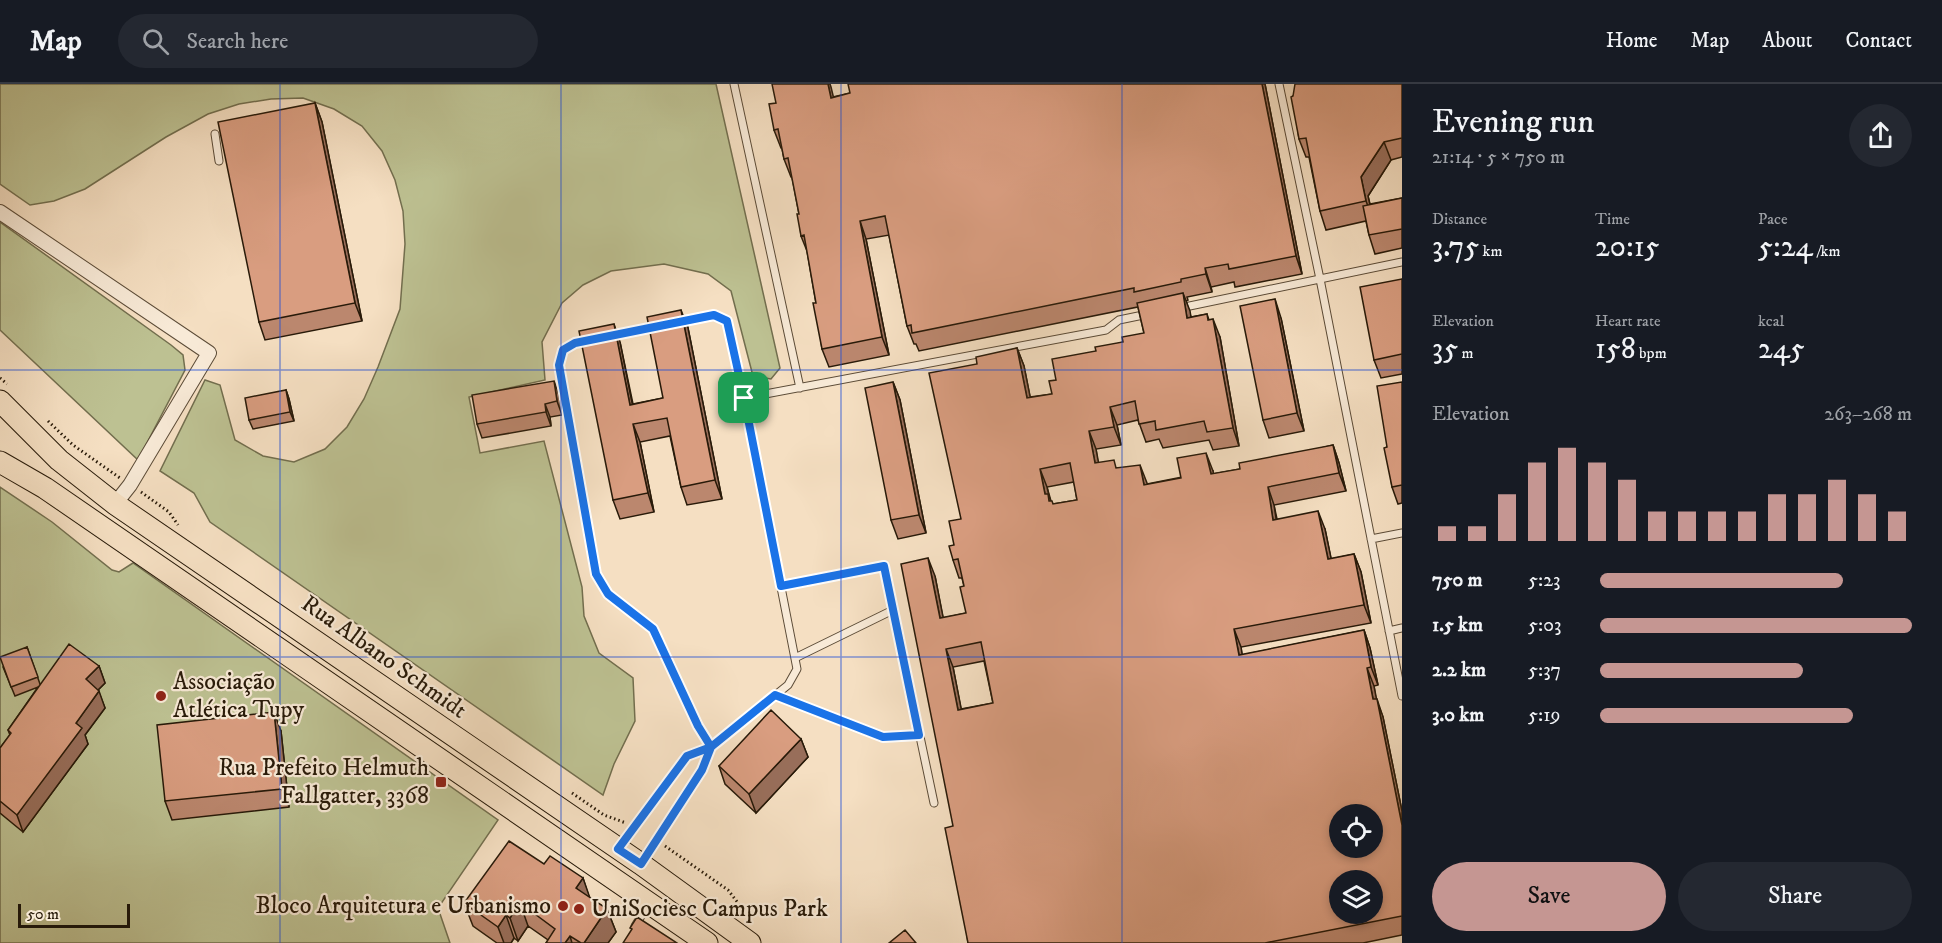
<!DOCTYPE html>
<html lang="en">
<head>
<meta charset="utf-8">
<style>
  :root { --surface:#171b24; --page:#242831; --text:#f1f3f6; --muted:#9ea1a6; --line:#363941; --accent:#c59692 }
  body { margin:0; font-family:"IM FELL DW Pica",serif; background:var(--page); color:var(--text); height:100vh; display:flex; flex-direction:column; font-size:22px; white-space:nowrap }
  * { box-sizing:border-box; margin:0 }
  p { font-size:20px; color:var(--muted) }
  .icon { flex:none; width:33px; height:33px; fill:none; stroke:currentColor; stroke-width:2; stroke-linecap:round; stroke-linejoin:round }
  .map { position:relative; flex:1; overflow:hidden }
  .side { display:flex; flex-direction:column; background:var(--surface); width:540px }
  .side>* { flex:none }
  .tools { position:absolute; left:1329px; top:720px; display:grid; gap:12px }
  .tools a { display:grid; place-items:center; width:54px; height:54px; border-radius:50%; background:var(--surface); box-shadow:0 3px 9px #0003; font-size:30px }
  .scale { position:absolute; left:18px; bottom:15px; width:112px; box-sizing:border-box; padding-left:6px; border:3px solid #281a09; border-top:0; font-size:16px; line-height:21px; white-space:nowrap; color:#281a09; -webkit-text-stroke:4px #f8ead7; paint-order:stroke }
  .pin { position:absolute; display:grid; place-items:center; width:51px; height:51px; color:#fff; margin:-26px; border-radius:12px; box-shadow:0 3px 9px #0006 }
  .round { display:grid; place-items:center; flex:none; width:63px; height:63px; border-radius:32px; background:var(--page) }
  .summary { display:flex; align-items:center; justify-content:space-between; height:102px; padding:0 30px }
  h1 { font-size:33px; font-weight:600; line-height:45px }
  .figures { display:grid; grid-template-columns:repeat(3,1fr); gap:9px; height:102px; padding:6px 30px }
  .figures div { display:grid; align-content:center }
  .figures b { font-size:30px; font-weight:600 }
  .figures small { font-size:16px; font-weight:400 }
  .figures p { font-size:16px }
  .chart { height:168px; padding:12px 30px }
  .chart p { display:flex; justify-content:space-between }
  .chart svg { width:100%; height:108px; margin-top:6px; stroke:var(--accent); stroke-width:6 }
  .action { display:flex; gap:12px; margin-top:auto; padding:12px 30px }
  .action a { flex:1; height:69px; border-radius:36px; background:var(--accent); color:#111; font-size:24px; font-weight:600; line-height:69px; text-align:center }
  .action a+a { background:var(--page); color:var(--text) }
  ul { padding:0 30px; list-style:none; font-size:20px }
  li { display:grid; grid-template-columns:96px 72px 1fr; align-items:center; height:45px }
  li i { height:15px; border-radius:8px; background:var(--accent) }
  header { display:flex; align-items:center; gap:36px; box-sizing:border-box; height:84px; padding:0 30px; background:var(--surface); border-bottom:2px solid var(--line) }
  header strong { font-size:28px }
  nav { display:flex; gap:33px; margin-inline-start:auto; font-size:21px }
  .search { width:420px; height:54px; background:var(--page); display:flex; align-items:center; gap:15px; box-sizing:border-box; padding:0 21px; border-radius:33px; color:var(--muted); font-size:22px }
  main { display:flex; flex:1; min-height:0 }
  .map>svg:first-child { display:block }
  .green { fill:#bdc192; stroke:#726e4e; stroke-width:1.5 }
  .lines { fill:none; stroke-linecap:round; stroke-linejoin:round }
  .service-casing { stroke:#5b4b37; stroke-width:9 }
  .minor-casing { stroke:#5b4b37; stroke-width:16 }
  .primary-casing { stroke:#281a09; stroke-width:23 }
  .path { stroke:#281a09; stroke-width:3; stroke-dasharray:1.5 3; stroke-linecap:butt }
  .service { stroke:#f8ead7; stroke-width:7 }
  .minor { stroke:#f8ead7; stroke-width:14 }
  .primary { stroke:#f5dfc2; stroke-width:21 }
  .wall { fill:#bb876e; stroke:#281a09; stroke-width:1.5; fill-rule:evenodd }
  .shaded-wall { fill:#986e5a; stroke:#281a09; stroke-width:1.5 }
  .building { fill:#d99d80; stroke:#281a09; stroke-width:1.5; fill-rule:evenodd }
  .route-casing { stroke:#fff; stroke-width:12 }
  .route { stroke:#1a73e8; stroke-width:8 }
  .grid { fill:none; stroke:#1d4ed8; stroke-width:1.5; stroke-opacity:0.55 }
  .poi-dot { fill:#8f2418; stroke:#f8ead7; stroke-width:2 }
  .labels { text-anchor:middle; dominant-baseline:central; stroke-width:4.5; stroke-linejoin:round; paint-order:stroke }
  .street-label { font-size:24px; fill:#281a09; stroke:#f8ead7 }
  .poi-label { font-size:24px; fill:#281a09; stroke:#f8ead7; text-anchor:start }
</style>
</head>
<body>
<header>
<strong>Map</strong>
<div class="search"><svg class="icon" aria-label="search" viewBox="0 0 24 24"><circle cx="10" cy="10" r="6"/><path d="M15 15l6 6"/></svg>Search here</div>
<nav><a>Home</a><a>Map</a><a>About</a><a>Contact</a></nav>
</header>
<main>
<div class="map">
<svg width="1402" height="859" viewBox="0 0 1402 859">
  <rect width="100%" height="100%" fill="#f5dfc2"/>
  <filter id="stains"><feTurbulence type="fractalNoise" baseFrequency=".00333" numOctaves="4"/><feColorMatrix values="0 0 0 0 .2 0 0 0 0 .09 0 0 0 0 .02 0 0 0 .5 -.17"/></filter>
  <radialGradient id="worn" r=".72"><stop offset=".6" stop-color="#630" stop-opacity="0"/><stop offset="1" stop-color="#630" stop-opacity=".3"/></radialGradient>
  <path class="green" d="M 0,0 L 716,0 L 780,284 L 771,295 L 753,292 L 731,207 L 708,190 L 664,180 L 611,187 L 583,201 L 562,219 L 542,258 L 545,296 L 469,313 L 480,369 L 544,357 L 582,503 L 584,532 L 599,569 L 633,594 L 635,637 L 614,680 L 603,711 L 210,438 L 194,409 L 160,387 L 205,296 L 220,301 L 235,356 L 263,372 L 294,378 L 325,365 L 347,343 L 364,315 L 378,283 L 400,225 L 405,160 L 403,127 L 395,96 L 382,67 L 362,42 L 334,25 L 303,14 L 271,15 L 239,20 L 208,30 L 166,53 L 85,105 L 54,117 L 30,121 L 0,100 Z
    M 0,138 L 171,261 L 183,271 L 185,286 L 138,376 L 0,246 Z
    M 0,403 L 52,438 L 112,486 L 119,488 L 133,479 L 498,736 L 438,824 L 450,859 L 0,859 Z"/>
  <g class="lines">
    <defs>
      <path id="service" d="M 734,0 L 800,304
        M 1279,0 L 1320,195 L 1402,612
        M 215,50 L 219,77
        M 1180,224 L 1402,178
        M 609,252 L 657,243
        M 589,256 L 575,259 L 563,266 L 559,281 L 596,490 L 608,510 L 653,545 L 698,642 L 711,663
        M 744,314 L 1106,246 L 1119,236 L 1148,230
        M 1371,455 L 1402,449
        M 781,502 L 884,482 L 934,719
        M 1389,547 L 1402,544
        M 795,574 L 893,526
        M 775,611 L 883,653 L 919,651
        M 620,763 L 687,672 L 711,663 L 788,601 L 797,585 L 744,314 L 727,237 L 714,231 L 677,239
        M 642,779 L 702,686 L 711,663
        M 635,842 L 648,821"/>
      <path id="minor" d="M 0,128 L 209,269 L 130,401 L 115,420"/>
      <path id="primary" d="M 0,317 L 59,376 L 115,420 L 641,780 L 750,859
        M 0,378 L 45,404 L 707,859"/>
    </defs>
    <use href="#service" class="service-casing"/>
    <use href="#minor" class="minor-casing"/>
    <use href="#primary" class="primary-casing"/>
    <path class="path" d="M 0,294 L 7,300
      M 48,337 L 73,361 L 120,394
      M 141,408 L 169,428 L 178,441
      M 572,709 L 604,731 L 626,739
      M 665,762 L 728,806 L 752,837"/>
    <use href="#service" class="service"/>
    <use href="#minor" class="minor"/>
    <use href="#primary" class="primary"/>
  </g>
  <path class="wall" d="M 1265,0 L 1302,190 L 1235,203 L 1234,198 L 1211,203 L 1212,208 L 1187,213 L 1188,216 L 1186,217 L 1191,233 L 1207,230 L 1209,236 L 1220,253 L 1239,362 L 1213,366 L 1209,356 L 1163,364 L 1159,355 L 1146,358 L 1138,336 L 1117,341 L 1121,361 L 1096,365 L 1098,379 L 1117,384 L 1147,400 L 1213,387 L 1213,390 L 1240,385 L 1333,361 L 1339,379 L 1346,407 L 1274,421 L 1277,435 L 1325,445 L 1331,475 L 1354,470 L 1361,488 L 1371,539 L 1241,563 L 1242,571 L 1364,546 L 1370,564 L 1378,601 L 1374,602 L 1376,615 L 1383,633 L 1402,727 L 1402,851 L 1363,859 L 968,859 L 953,742 L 935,492 L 943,534 L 966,529 L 964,502 L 962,494 L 959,494 L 953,476 L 954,461 L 961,435 L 977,280 L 1017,264 L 1024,282 L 1030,313 L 1052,310 L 1056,296 L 1096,267 L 1123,258 L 1144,249 L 1138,223 L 919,267 L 916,260 L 914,260 L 907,242 L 889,151 L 866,155 L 889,271 L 829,283 L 822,265 L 816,219 L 807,167 L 801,152 L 799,130 L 792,93 L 791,93 L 784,75 L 782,64 L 781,64 L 774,46 L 833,13 L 850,9 ZM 1074,398 L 1077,416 L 1053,420 L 1051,417 L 1047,403 ZM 984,577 L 993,619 L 961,625 L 953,583 Z
    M 1402,0 L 1402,73 L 1391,76 L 1368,112 L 1370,120 L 1402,114 L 1402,164 L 1375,170 L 1369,151 L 1366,137 L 1326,146 L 1320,127 L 1309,73 L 1306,73 L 1299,55 L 1293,12 Z
    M 315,19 L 322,38 L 362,237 L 265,256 L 259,238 Z
    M 1402,195 L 1402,290 L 1381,294 L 1374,276 Z
    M 1281,234 L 1304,347 L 1269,354 L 1263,336 Z
    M 688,244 L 722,415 L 687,421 L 681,403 L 670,352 L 640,358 L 654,428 L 620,435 L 613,416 L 620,258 L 633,320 L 663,314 Z
    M 893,298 L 900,316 L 926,449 L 898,455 L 891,436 Z
    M 1402,298 L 1402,419 L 1398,420 L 1392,403 L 1387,363 Z
    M 286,306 L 289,315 L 294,337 L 253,345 L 249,336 Z
    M 559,311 L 562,331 L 550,333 L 551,342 L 482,354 L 477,340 Z
    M 27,563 L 40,600 L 99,582 L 105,599 L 98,606 L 105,624 L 85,651 L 88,660 L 23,748 L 0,729 L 0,664 L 10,651 L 8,646 L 38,603 L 15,612 L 3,583 Z
    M 281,647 L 289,723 L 172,736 L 165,717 Z
    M 801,655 L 808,673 L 756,729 L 725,700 L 719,682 Z
    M 544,780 L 583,794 L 589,813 L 607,825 L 616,848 L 608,859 L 546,859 L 548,856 L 528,842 L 518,857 L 514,854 L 511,859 L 497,859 L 473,842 L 464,819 Z"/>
  <path class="shaded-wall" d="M 828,0 L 830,0 L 831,3 L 838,32 L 831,14 Z
    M 1262,0 L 1265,0 L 1302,190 L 1296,172 Z
    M 315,19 L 322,38 L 362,237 L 355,219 Z
    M 1384,58 L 1391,76 L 1368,112 L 1373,135 L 1366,117 L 1361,93 Z
    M 860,137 L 866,155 L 889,271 L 882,253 Z
    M 1205,184 L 1211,203 L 1212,208 L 1206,190 Z
    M 1183,209 L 1190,227 L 1194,252 L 1187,234 Z
    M 1275,215 L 1281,234 L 1304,347 L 1297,329 Z
    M 681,226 L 688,244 L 722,415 L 715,396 Z
    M 1213,235 L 1220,253 L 1239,362 L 1233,344 Z
    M 614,240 L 620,258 L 636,339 L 630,321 Z
    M 1017,264 L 1024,282 L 1034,332 L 1027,314 Z
    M 554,297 L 559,311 L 562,331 L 557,317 Z
    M 893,298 L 900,316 L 926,449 L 919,431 Z
    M 286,306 L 289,315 L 294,337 L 290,328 Z
    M 545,320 L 550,333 L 551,342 L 546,328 Z
    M 1110,323 L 1117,341 L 1121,361 L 1114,343 Z
    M 633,340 L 640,358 L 654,428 L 648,409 Z
    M 1089,347 L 1096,365 L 1102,397 L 1095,379 Z
    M 1333,361 L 1339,379 L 1346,407 L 1339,389 Z
    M 1206,369 L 1213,387 L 1217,408 L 1211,390 Z
    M 1140,381 L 1147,399 L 1151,419 L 1144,401 Z
    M 1040,385 L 1047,403 L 1049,412 L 1054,428 L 1045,410 Z
    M 1268,403 L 1274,421 L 1279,454 L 1273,436 Z
    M 1318,427 L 1325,445 L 1335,493 L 1328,475 Z
    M 1354,470 L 1361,488 L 1371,539 L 1364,521 Z
    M 928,474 L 935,492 L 947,553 L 940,534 Z
    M 1234,545 L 1241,563 L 1245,589 L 1239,571 Z
    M 1364,546 L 1370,564 L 1378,601 L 1371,583 Z
    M 946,565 L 953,583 L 965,644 L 958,626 Z
    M 99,582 L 105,599 L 92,612 L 86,595 Z
    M 1367,584 L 1374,602 L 1380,633 L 1373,615 Z
    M 99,607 L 105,624 L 85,651 L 88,660 L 23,748 L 17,731 L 76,639 Z
    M 1377,615 L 1383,633 L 1402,727 L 1402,741 Z
    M 274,628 L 281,647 L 289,723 L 282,705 Z
    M 801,655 L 808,673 L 756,729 L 749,710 Z
    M 583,794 L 591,817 L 576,804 Z
    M 520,819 L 528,842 L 518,857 L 510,834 Z
    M 607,825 L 616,848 L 608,859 L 584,859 Z
    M 506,831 L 514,854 L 511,859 L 504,859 L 498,843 Z
    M 570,852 L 572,859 L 565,859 Z"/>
  <path class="building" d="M 772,0 L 828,0 L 831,14 L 850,9 L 848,0 L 1262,0 L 1296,172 L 1229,185 L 1228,180 L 1205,184 L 1206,190 L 1181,195 L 1181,198 L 1134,208 L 1134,204 L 912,249 L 911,241 L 907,242 L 885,132 L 860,137 L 882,253 L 822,265 L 813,219 L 816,219 L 804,151 L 801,152 L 797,130 L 799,130 L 788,74 L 784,75 L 778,45 L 774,46 L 769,20 L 776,19 Z
    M 1295,0 L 1402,0 L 1402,54 L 1384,58 L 1361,93 L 1366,117 L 1320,127 L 1306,54 L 1299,55 L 1291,13 L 1293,12 Z
    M 315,19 L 355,219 L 259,238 L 218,38 Z
    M 1402,114 L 1402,145 L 1369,151 L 1363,122 Z
    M 1402,195 L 1402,270 L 1374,276 L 1360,203 Z
    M 1183,209 L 1187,234 L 1207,230 L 1208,236 L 1213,235 L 1233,344 L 1207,348 L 1204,337 L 1156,346 L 1155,337 L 1139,340 L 1135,317 L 1110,323 L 1114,343 L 1089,347 L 1095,379 L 1114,376 L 1116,384 L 1140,381 L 1144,401 L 1181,394 L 1177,374 L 1206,369 L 1211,390 L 1240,385 L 1239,379 L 1333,361 L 1339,389 L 1268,403 L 1273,436 L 1318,427 L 1328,475 L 1354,470 L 1364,521 L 1234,545 L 1239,571 L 1364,546 L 1371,583 L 1367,584 L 1373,615 L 1377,615 L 1402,741 L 1402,832 L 1265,859 L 968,859 L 945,744 L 953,742 L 901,480 L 928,474 L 940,534 L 966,529 L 960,503 L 964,502 L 958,475 L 953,476 L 949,462 L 954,461 L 949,437 L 961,435 L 929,289 L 977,280 L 976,273 L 1017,264 L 1027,314 L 1052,310 L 1049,297 L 1056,296 L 1052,275 L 1096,267 L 1095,263 L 1123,258 L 1122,253 L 1144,249 L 1137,219 ZM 1070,379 L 1077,416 L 1053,420 L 1052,417 L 1049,417 L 1048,410 L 1045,410 L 1040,385 ZM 981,558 L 993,619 L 958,626 L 946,565 ZM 1340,730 L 1372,730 L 1372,764 L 1340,764 ZM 1340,796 L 1372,796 L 1372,830 L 1340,830 Z
    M 1275,215 L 1297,329 L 1263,336 L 1240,222 Z
    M 681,226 L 715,396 L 681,403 L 667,334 L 633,340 L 648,409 L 613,416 L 579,247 L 614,240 L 630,321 L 663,314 L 647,233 Z
    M 554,297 L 557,317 L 545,320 L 546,328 L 477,340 L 472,311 Z
    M 893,298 L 919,431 L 891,436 L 865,304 Z
    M 1402,298 L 1402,401 L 1392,403 L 1384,364 L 1387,363 L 1377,302 Z
    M 286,306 L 290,328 L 249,336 L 245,314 Z
    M 69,560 L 99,582 L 86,595 L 99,607 L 76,639 L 82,644 L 17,731 L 0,717 L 0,664 L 11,649 L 8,646 Z
    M 27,563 L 38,593 L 11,603 L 0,573 Z
    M 771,626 L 801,655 L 749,710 L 719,682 Z
    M 274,628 L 282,705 L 165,717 L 157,641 Z
    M 509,757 L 544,780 L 550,772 L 583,794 L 576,804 L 607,825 L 584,859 L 581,859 L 570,852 L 565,859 L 546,859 L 555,845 L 520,819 L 510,834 L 506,831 L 498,843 L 464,819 Z
    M 637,833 L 677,859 L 623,859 L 632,845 L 630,844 Z
    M 905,846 L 916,859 L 889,859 Z"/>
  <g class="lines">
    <defs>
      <path id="route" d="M 744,314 L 727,237 L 714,231 L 575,259 L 563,266 L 559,281 L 596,490 L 608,510 L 653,545 L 698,642 L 711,663 L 687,672 L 618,765 L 641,780 L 702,686 L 711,663 L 775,611 L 883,653 L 919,651 L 884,482 L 781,502 L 744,314"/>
    </defs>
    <use href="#route" class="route-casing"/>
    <use href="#route" class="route"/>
  </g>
  <path class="grid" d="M 280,0 L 280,859M 561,0 L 561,859M 841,0 L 841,859M 1122,0 L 1122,859M 0,286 L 1402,286M 0,573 L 1402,573"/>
  <g class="poi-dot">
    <circle cx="161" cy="612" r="6"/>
    <rect x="435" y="692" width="12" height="12" rx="3"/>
    <circle cx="563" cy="822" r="6"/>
    <circle cx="579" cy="825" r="6"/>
  </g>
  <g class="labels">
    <g class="street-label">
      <text transform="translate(384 573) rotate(35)">Rua Albano Schmidt</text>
    </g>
    <g class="poi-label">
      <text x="173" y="598">Associação<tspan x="173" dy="28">Atlética Tupy</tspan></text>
      <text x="429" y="684" text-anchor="end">Rua Prefeito Helmuth<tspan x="429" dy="28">Fallgatter, 3368</tspan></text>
      <text x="551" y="822" text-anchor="end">Bloco Arquitetura e Urbanismo</text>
      <text x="591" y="825">UniSociesc Campus Park</text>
    </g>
  </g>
  <rect width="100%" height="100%" filter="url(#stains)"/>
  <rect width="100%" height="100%" fill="url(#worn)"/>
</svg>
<div class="tools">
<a><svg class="icon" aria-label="locate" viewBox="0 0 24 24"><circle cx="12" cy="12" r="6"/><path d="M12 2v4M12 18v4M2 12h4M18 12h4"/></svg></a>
<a><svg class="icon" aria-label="layers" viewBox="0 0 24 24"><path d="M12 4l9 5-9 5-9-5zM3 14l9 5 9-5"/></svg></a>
</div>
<div class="scale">50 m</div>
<div class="pin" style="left:744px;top:314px;background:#1e9e55"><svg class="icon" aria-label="arrive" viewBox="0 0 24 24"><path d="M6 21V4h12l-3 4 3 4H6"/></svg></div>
</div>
<section class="side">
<div class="summary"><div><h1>Evening run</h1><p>21:14 · 5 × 750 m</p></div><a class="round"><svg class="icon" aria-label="share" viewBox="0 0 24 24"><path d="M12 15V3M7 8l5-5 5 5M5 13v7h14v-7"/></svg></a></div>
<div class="figures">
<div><p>Distance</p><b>3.75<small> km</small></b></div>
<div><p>Time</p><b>20:15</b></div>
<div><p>Pace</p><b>5:24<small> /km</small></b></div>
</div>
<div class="figures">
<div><p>Elevation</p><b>35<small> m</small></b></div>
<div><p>Heart rate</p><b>158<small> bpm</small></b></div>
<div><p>kcal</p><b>245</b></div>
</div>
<div class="chart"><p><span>Elevation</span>263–268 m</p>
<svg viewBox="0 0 160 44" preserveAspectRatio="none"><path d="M5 44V38M15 44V38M25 44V25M35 44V12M45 44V6M55 44V12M65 44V19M75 44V32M85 44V32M95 44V32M105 44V32M115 44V25M125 44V25M135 44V19M145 44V25M155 44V32"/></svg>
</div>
<ul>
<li><b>750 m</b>5:23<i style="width:78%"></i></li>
<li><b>1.5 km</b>5:03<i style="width:100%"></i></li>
<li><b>2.2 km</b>5:37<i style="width:65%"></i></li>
<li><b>3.0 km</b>5:19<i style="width:81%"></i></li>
</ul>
<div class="action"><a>Save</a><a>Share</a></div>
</section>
</main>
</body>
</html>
